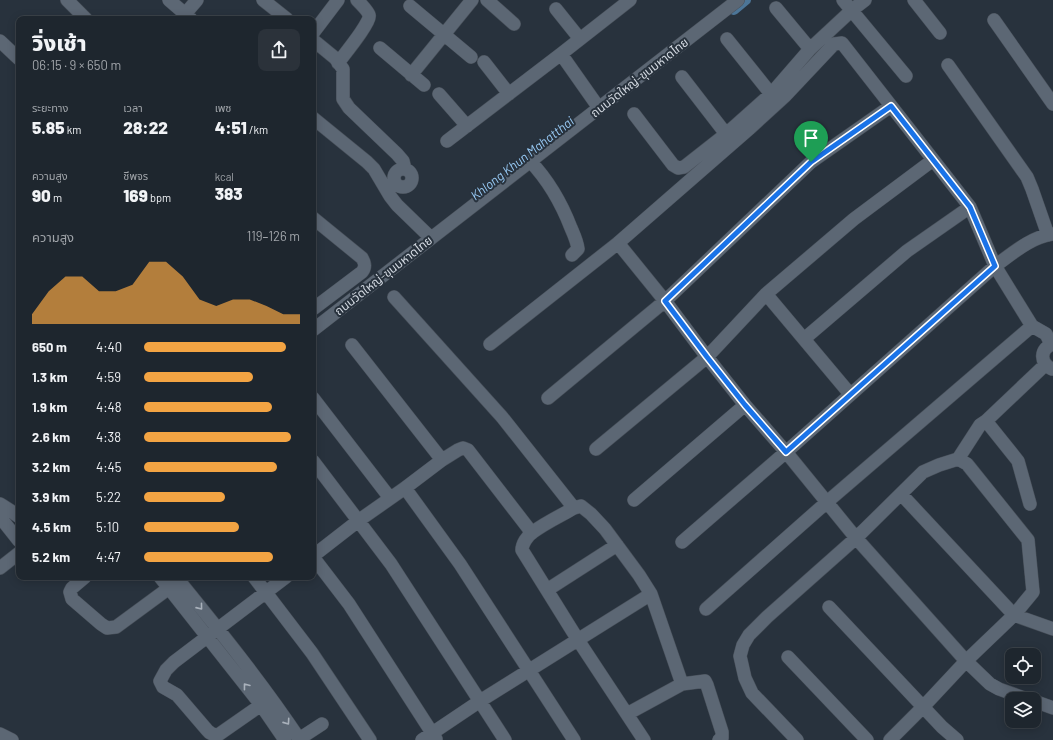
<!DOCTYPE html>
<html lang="th">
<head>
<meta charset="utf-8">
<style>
  :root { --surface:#1e262e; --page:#2b323a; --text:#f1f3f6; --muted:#a1a5aa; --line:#3c434a; --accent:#f3a443 }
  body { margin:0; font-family:Barlow,"Noto Sans Thai",sans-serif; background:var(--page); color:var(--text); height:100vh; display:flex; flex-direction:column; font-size:15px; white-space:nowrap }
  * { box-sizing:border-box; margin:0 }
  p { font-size:13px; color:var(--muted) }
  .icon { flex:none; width:22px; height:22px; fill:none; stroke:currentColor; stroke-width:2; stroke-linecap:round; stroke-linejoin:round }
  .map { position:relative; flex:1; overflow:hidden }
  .panel { position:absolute; left:16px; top:16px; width:300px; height:564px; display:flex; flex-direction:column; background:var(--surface); border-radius:8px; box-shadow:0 2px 10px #0003,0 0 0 1px var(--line) }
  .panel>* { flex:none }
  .fabs { position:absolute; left:1005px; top:648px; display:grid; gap:8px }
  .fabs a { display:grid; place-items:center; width:36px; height:36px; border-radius:8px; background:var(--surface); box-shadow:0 2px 10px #0003,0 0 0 1px var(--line); font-size:20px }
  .pin { position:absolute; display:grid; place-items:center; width:34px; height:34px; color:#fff; margin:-41px -17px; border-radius:50% 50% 50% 0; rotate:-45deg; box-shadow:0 0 4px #0007 }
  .pin .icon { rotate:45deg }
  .round { display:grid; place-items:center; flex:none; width:42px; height:42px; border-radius:8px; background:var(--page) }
  .overview { display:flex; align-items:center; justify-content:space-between; height:68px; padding:0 16px }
  h1 { font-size:22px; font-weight:800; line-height:30px }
  .metrics { display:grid; grid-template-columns:repeat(3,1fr); gap:6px; height:68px; padding:4px 16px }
  .metrics div { display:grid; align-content:center }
  .metrics b { font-size:17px; font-weight:800 }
  .metrics small { font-size:11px; font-weight:400 }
  .metrics p { font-size:11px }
  .chart { height:112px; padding:8px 16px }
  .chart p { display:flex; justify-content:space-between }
  .chart svg { width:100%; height:72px; margin-top:4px; fill:var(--accent); opacity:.7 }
  ul { padding:0 16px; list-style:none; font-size:13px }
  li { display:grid; grid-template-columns:64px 48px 1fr; align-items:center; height:30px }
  li i { height:10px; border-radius:5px; background:var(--accent) }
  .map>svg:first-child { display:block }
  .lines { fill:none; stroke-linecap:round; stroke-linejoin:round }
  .canal { stroke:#4c7597; stroke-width:10 }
  .minor-casing { stroke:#474f59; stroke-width:14 }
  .minor { stroke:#5c6774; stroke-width:13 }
  .oneway { stroke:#a9b1bb }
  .route-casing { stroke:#fff; stroke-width:8 }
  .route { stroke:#1a73e8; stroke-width:5 }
  .labels { text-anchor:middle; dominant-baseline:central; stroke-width:4; stroke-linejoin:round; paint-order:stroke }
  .street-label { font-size:12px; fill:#d3d9e1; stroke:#28323d }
  .water-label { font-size:13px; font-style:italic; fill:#98caf5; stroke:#28323d }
</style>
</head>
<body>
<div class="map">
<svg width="1053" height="740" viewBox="0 0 1053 740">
  <rect width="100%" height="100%" fill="#28323d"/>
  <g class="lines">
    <path class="canal" d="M 734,10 L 746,0"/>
    <defs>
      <path id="minor" d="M 67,0 L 86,19
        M 169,0 L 191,19
        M 263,0 L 287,19
        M 487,0 L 514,24
        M 843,0 L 906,76
        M 914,0 L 940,33
        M 410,6 L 471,57
        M 776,8 L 810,49
        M 556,9 L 580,39
        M 185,14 L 197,0
        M 994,20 L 1053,104
        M 313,33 L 338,0
        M 727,39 L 771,94
        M 313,40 L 335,58 L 343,69 L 343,99 L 349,108 L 397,154 L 403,161 L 405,169
        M 0,41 L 19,59
        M 380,48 L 424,85
        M 561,54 L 599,108
        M 484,62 L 509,94
        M 338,63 C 343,56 372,21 369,15 C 368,11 360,3 357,0
        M 948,65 L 1027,177 L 1032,189 L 1048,235
        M 411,75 L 472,0
        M 682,77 L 726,134
        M 439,94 L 467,126
        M 634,114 L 673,165 L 678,168 L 684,167 L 726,134 L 771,94 L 810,49 L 852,10 L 865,0
        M 313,118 L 367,162 L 374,169 L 390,196 L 397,205 L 431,238
        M 447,141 L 561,54 L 630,0
        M 530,161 C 549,181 561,202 571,228 C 574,235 577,241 578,249 L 572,255
        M394 178a9 9 0 1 1 18 0a9 9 0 1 1-18 0Z
        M 313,218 L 362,258 C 365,263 366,267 362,272 L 313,309
        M 618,243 L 665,301 L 707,357 L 745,405 L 786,452 L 856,538 L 966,661 L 990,684 L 999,689 L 1027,699
        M 766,294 L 850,394
        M 394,297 L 502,417 L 574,508
        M 313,330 L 738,0
        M 804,339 L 907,251 L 970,207
        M 490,344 L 618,243 L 750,128 L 785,96 L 834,44 L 842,43 L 970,207 L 995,266 L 1032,326 L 1046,334 L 1051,344
        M 352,345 L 442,460
        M 1052,369 C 1039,363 1040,348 1053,344
        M 313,398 L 390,498
        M 548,398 L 665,301 L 811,162 L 891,106
        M 986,421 L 1018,461 L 1030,504
        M 596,449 L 707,357 L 766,294 L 854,219 L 933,160
        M 313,461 L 391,564 L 505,740
        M 405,488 L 460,564 L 574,740
        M 901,494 L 1014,615 L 1053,629
        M 634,500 L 745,405
        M 0,504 L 11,511 L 19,517
        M 0,517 L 19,541
        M 682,542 L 786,452 L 995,266 C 1013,253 1031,237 1053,234
        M 313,556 L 358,521 L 405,488 L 442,460 L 458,450 L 463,448 L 468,450 L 532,533
        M 313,557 L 349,604 L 436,739
        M 0,568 L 19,553
        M 85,577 L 72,588 L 70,592 L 72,599 L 101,624 L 107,628 L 116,627 L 169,588
        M 160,577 L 261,705 L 285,740
        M 176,577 C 219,630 262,683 300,740
        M 254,577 L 312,653 L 370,740
        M 547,590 L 617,545
        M 829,607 L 942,727 L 957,740
        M 706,609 L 827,502 L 1032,326
        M 788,657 L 867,740
        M 1034,701 L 1053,708
        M 261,705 L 218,735 C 213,735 210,734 207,730 L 177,695 L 163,687 L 160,681 L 166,670 L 174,662 L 286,577
        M 627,714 L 682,684 L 705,681 L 707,685 L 722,732 L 722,738 L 719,740
        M 0,734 L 12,740
        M 299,739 L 322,724
        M 422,740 L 480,701 L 651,594
        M 644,740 L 578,640 L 522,550 C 522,544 527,536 533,532 C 545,523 560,516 574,508 L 581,506 L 591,514 L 605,529 L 639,575 L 651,594 L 682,684
        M 797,740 L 752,693 L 745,678 L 740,656 L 743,645 L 749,635 L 767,617 L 856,538 L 923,472 L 939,465 L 958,459 L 980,425 L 986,421 L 1045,365
        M 890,740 L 923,707 L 966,661 L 1014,615 L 1033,592 L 1028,540 L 967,464 L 958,459"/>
    </defs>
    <use href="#minor" class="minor-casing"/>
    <use href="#minor" class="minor"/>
  </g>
  <defs><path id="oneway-chevron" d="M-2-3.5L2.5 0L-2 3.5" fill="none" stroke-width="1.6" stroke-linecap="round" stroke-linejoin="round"/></defs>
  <g class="oneway">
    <use href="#oneway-chevron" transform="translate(200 607) rotate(51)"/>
    <use href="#oneway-chevron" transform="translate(246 686) rotate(-128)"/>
    <use href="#oneway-chevron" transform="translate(287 722) rotate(55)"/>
  </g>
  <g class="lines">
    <defs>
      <path id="route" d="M 891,106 L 970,207 L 995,266 L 786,452 L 745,405 L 707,357 L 665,301 L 811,162 Z"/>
    </defs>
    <use href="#route" class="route-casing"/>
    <use href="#route" class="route"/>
  </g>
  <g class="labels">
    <g class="street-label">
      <text transform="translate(639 77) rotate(-38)">ถนนวัดใหญ่-ขุนมหาดไทย</text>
      <text transform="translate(383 275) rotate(-38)">ถนนวัดใหญ่-ขุนมหาดไทย</text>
    </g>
    <g class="water-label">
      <text transform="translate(522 158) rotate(-38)">Khlong Khun Mahatthai</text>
    </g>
  </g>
</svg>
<div class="fabs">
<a><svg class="icon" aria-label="locate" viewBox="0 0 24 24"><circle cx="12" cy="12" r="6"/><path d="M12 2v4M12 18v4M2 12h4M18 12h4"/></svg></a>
<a><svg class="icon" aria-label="layers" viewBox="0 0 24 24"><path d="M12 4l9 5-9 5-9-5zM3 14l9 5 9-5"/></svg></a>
</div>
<div class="pin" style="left:811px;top:162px;background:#1e9e55"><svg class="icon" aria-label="arrive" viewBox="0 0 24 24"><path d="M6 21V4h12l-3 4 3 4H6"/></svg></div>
<section class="panel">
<div class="overview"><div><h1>วิ่งเช้า</h1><p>06:15 · 9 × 650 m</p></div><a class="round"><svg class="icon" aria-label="share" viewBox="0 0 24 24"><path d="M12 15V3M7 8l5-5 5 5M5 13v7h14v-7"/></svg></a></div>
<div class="metrics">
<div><p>ระยะทาง</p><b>5.85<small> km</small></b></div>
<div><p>เวลา</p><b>28:22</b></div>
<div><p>เพซ</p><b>4:51<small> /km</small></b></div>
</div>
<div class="metrics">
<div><p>ความสูง</p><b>90<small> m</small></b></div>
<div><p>ชีพจร</p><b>169<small> bpm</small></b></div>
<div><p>kcal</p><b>383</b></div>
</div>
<div class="chart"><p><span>ความสูง</span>119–126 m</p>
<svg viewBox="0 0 160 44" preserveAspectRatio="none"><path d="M0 44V38L10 24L20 15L30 15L40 24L50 24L60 20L70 6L80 6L90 15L100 29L110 33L120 29L130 29L140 33L150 38L160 38V44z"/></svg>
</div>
<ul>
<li><b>650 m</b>4:40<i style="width:91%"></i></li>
<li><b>1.3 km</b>4:59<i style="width:70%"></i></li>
<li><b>1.9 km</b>4:48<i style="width:82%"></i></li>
<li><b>2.6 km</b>4:38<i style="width:94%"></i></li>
<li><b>3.2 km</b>4:45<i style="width:85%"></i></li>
<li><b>3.9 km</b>5:22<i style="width:52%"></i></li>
<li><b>4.5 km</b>5:10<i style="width:61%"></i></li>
<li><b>5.2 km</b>4:47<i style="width:83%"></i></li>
</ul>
</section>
</div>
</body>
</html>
